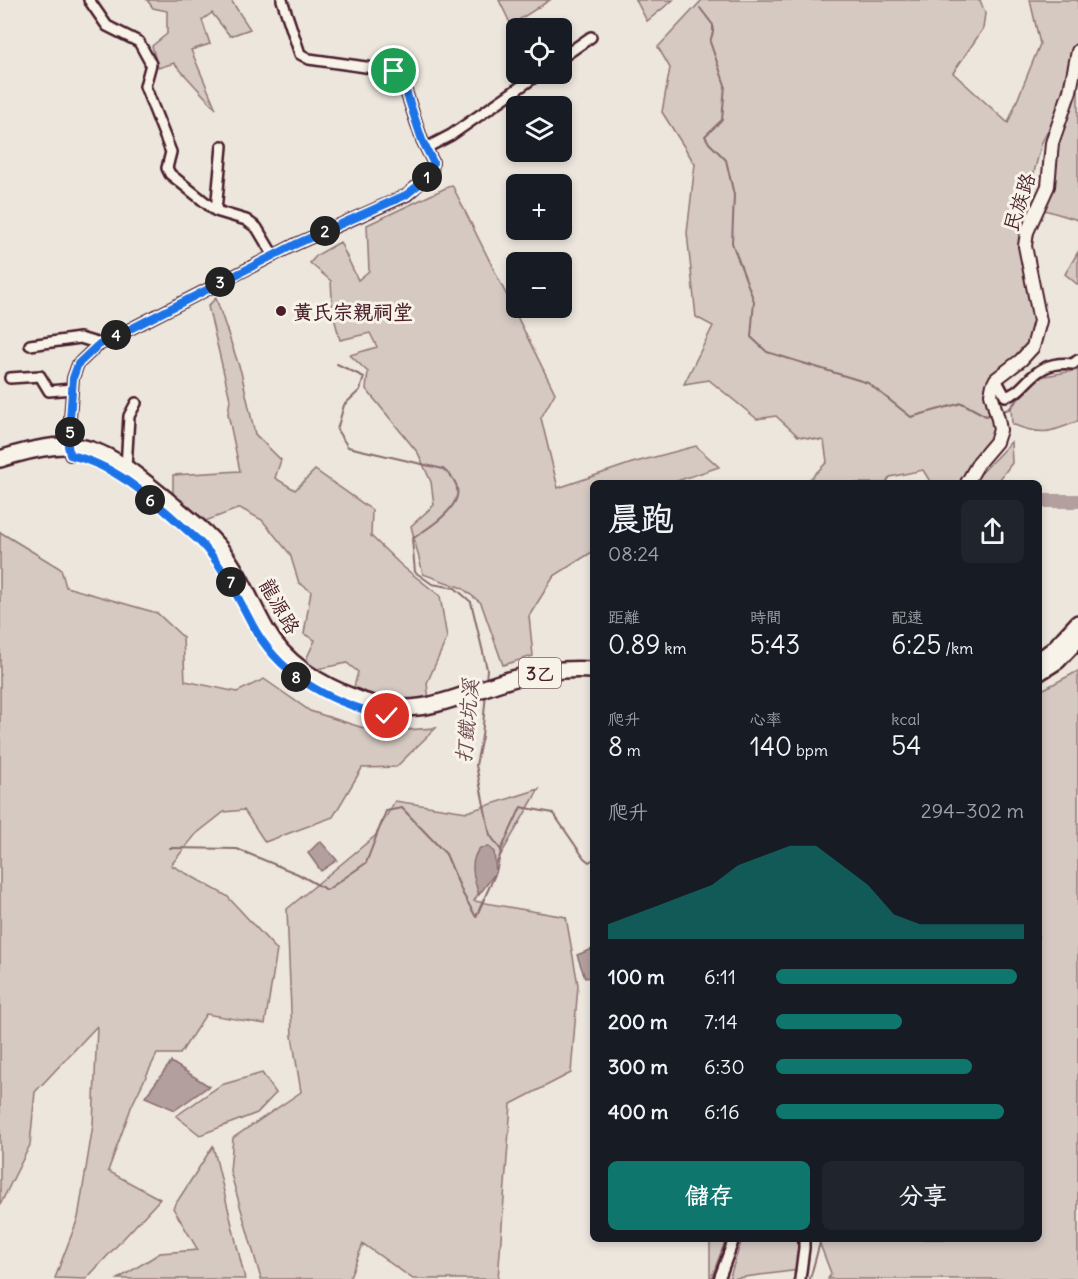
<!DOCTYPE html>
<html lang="zh-TW">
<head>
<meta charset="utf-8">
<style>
  :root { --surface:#171b24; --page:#20242c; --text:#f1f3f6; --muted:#9ea1a6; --accent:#0f766e }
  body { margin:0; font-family:Delius,"LXGW WenKai TC",sans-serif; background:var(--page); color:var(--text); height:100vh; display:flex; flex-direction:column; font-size:22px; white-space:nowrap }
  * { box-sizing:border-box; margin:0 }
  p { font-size:20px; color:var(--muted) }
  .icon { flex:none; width:33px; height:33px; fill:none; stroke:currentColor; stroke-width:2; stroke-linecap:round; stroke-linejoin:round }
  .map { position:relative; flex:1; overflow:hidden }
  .drawer { position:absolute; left:590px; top:480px; width:452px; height:762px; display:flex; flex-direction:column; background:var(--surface); border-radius:9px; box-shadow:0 3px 9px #0003 }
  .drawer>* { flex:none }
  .fabs { position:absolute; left:506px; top:18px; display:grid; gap:12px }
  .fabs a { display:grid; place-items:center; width:66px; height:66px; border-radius:9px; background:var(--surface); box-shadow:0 3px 9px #0003; font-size:30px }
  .pin { position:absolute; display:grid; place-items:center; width:51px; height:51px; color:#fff; margin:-26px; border:3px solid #fff; border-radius:50%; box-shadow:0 2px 6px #0007 }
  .km { position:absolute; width:30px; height:30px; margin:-15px; border-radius:50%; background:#222; color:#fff; font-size:16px; line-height:30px; text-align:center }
  .round { display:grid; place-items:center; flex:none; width:63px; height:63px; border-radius:9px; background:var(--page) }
  .headline { display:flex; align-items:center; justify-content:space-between; height:102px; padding:0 18px }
  h1 { font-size:33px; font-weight:600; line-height:45px }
  .stats { display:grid; grid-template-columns:repeat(3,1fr); gap:9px; height:102px; padding:6px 18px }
  .stats div { display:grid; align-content:center }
  .stats b { font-size:26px; font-weight:600 }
  .stats small { font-size:16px; font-weight:400 }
  .stats p { font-size:16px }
  .chart { height:168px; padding:12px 18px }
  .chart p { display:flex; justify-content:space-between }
  .chart svg { width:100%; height:108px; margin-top:6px; fill:var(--accent); opacity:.7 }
  .button { display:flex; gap:12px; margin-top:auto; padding:12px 18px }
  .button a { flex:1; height:69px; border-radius:9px; background:var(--accent); color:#fff; font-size:24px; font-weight:600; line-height:69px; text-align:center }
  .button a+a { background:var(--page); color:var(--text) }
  ul { padding:0 18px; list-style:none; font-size:20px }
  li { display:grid; grid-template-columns:96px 72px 1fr; align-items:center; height:45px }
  li i { height:15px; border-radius:8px; background:var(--accent) }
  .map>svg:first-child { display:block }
  .green { fill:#d5c9c2; stroke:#907476; stroke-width:1.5 }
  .water { fill:#b39f9d; stroke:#896c6f; stroke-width:1.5 }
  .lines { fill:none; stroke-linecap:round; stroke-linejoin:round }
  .stream { stroke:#896c6f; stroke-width:2 }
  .river { stroke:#b39f9d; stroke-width:14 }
  .minor-casing { stroke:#4a1f2b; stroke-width:14 }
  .tertiary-casing { stroke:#4a1f2b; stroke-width:16 }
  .primary-casing { stroke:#4a1f2b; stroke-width:20 }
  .minor { stroke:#f7f3e8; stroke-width:9 }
  .tertiary { stroke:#f7f3e8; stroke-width:12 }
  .primary { stroke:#f7f3e8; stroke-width:15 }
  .route-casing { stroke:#fff; stroke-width:12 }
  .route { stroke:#1a73e8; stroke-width:8 }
  .poi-dot { fill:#4a1f2b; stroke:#f7f3e8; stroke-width:2 }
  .labels { text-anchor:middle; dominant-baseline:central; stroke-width:6; stroke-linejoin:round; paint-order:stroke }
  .shield { fill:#f7f3e8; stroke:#7e5f64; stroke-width:1.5 }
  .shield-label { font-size:18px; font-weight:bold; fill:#4a1f2b }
  .street-label { font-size:20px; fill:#4a1f2b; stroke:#f7f3e8 }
  .poi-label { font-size:20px; font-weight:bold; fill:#4a1f2b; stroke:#f7f3e8; text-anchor:start }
  .water-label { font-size:21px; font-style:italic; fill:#6f4c53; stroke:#f7f3e8 }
</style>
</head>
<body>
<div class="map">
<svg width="1078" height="1279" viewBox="0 0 1078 1279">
  <rect width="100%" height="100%" fill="#ece6dd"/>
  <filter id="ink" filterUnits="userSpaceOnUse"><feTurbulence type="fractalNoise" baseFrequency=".0167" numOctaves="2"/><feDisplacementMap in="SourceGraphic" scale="12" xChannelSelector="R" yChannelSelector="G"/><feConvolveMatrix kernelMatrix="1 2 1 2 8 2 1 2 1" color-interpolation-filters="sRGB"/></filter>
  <g filter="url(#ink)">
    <path class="green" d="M 147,0 L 231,0 L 250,29 L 230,36 L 212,13 L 202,20 L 210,44 L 191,50 L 216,109 L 174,63 L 158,68 L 152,46 L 167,34 L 167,11 L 153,8 Z
      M 499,0 L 550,0 L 511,25 Z
      M 636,0 L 673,0 L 647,21 Z
      M 702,0 L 980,0 L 985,13 L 983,29 L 953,73 L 1008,123 L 1040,44 L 1030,0 L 1078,0 L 1078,43 L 1069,63 L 1056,116 L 1042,142 L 1027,199 L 1019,243 L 1036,318 L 1031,345 L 992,386 L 995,437 L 984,455 L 958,483 L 931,483 L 923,470 L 890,477 L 886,483 L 806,483 L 827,462 L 824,441 L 798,436 L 776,416 L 757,419 L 709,380 L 684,384 L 713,326 L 696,317 L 687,233 L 695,164 L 662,112 L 670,68 L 658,47 Z
      M 1078,81 L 1078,220 L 1038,208 L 1058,138 Z
      M 452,185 L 555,393 L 541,418 L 558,488 L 632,463 L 696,446 L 719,467 L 671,483 L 592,483 L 592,552 L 554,576 L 529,616 L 533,656 L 503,665 L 481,603 L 462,588 L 423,574 L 411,526 L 434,505 L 431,482 L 418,453 L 366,389 L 368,372 L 350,355 L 377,347 L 370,333 L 340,340 L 333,314 L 331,281 L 310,263 L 317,255 L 340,242 L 358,280 L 369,271 L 367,225 Z
      M 1078,252 L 1078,285 L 1065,274 Z
      M 216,298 L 241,372 L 255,434 L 281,460 L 275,478 L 295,490 L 315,470 L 372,510 L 371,536 L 402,566 L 440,596 L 447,638 L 427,683 L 429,700 L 384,700 L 354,687 L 358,672 L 347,663 L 317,669 L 304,664 L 315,640 L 304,634 L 311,591 L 299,583 L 290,554 L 262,520 L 240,508 L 203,522 L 173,497 L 173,475 L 240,471 L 228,414 L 230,399 L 208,306 Z
      M 1078,370 L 1078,421 C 1050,433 1041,436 1012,424 L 1011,407 L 1040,377 Z
      M 1011,442 L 1012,463 L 997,483 L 972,483 Z
      M 0,532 L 61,569 L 66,587 L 157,613 L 183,637 L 185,681 L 237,692 L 264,679 L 310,711 L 376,732 L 436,728 L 396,767 L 362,768 L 333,817 L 265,842 L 244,810 L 224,812 L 196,834 L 171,865 L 227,896 L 277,950 L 265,1024 L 206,1014 L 180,1054 L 157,1054 L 132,1105 L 108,1171 L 160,1199 L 86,1279 L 55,1278 L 78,1218 L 93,1125 L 97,1026 L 35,1092 L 30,1145 L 0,1205 Z
      M 1078,671 L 1078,1279 L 828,1279 L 831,1273 L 818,1239 L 1038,1239 L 1038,692 Z
      M 539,789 L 474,901 L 566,917 L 578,985 L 571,1073 L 511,1104 L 498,1279 L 413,1279 L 363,1244 L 349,1279 L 261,1279 L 230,1171 L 233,1138 L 301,1092 L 292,1036 L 287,909 L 375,836 L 395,801 L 467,812 Z
      M 262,1073 L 276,1093 L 257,1113 L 200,1135 L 176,1116 L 221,1085 Z
      M 213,1146 L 245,1279 L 118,1279 L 160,1253 L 198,1250 L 173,1208 Z
      M 710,1239 L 726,1239 L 711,1279 L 710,1279 Z
      M 742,1239 L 798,1239 L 802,1247 L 799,1270 L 729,1279 Z"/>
    <path class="water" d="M 320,841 L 337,860 L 321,871 L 308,853 Z
      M 489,847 L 494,852 L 496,872 L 479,895 C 474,880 468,861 480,848 Z
      M 592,949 L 592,977 L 585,978 L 577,955 Z
      M 171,1062 L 209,1086 L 175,1110 L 145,1097 Z"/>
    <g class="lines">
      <path class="stream" d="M 700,8 L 713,25 L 713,32 L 710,42 L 725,85 L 722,120 L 705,136 L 709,143 L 726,160 L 734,195 L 732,243 L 754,301 L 751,337 L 767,352 L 868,383 L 911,417 L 962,403 L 986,416 L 991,414
        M 337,364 L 364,377 L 360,390 L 344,405 L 337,430 L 348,447 L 443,469 C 481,497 435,523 412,539 L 415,572 L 432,584 L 455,588 L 471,602 L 487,669 L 486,682
        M 1057,369 L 1078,370
        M 1032,383 L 1044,374
        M 999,412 L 1009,409 L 1028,387
        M 486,693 L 482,736 L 476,765 L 490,835 L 501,850 L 521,807 L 553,813 L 584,858 L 589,862 L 592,860
        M 170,848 L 237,849 L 298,874 L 327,890 L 366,863 L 386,811 L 402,808 L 446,854 L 463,894 L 476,917 L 496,872 L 501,851
        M 810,1279 L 821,1239"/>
      <path class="river" d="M 1038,501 L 1078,501"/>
      <defs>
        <path id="minor" d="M 89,0 L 107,26 L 139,42 L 151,64 L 145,86 L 171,152 L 167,168 L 170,174 L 216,211 L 246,220 L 257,228 L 273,255
          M 561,58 L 591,37
          M 426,148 L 451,135 L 539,74
          M 216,211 L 222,146
          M 30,345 L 80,338 L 100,344
          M 10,378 L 40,376 L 49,391 L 72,389
          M 996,379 L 1005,396 C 1027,394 1030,359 1073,364 L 1078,360
          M 70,455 L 68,446 L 73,378 L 78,364 L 97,346 L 294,245 L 407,195 L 432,172 L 433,162 L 422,140 L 402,79 L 394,71 L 309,59 L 300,54 L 282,0
          M 126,468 L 129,416 L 136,403
          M 719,1279 L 734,1239
          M 800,1279 L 804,1248 L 804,1239"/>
        <path id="tertiary" d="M 967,483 L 979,462 L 996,442 L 1000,430 L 998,419 L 991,394 L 993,385 L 996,379 L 1021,360 L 1033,347 L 1040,321 L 1025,246 L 1027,232 L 1048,186 L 1052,143 L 1070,91 L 1078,51"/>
        <path id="primary" d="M 0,459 C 85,432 103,448 168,501 C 189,519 211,535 227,558 C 243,580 252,606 266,630 C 286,666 324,687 363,701 C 420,721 459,694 512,679 C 538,672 565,668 592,670
          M 1038,661 L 1053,650 L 1078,623
          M 1038,673 L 1057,661 L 1078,639"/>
      </defs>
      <use href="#minor" class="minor-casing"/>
      <use href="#tertiary" class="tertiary-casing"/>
      <use href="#primary" class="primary-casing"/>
      <use href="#minor" class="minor"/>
      <use href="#tertiary" class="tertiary"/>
      <use href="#primary" class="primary"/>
    </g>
  </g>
  <g class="lines" filter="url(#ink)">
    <defs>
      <path id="route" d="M 387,716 C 331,703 280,677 252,624 C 236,594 223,565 198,540 C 160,507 121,466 70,455 L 68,446 L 73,378 L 78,364 L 97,346 L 294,245 L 406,195 L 426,179 L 432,172 L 433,162 L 422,140 L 402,79 L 394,71"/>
    </defs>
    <use href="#route" class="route-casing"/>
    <use href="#route" class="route"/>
  </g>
  <circle class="poi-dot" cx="281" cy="311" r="6"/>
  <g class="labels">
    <rect class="shield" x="519" y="658" width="42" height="30" rx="4.5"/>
    <g class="shield-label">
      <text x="540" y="673">3乙</text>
    </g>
    <g class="street-label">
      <text transform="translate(1019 202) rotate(-72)">民族路</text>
      <text transform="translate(280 606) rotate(60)">龍源路</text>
    </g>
    <g class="poi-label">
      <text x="293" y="311">黃氏宗親祠堂</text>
    </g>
    <g class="water-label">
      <text transform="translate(467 721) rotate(-85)">打鐵坑溪</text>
    </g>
  </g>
</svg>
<div class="fabs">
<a><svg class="icon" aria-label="locate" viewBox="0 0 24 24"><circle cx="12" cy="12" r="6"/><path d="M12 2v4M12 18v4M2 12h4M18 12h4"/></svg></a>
<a><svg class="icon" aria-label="layers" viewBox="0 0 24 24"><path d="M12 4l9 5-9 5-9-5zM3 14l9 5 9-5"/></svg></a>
<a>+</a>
<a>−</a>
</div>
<div class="pin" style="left:394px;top:71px;background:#1e9e55"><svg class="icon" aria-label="arrive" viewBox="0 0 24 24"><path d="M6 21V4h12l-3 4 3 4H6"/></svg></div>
<div class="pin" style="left:387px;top:716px;background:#d93025"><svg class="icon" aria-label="check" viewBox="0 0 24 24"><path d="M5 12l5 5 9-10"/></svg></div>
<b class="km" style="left:427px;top:177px">1</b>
<b class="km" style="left:325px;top:231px">2</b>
<b class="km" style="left:220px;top:282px">3</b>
<b class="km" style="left:116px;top:335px">4</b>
<b class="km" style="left:70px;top:432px">5</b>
<b class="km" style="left:150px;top:500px">6</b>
<b class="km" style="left:231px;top:582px">7</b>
<b class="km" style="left:296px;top:677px">8</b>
<section class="drawer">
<div class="headline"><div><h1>晨跑</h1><p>08:24</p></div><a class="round"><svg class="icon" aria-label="share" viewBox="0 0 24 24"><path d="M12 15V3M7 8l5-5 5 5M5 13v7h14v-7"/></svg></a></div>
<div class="stats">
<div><p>距離</p><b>0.89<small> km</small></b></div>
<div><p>時間</p><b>5:43</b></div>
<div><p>配速</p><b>6:25<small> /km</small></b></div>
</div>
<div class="stats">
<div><p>爬升</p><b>8<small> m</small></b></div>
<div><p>心率</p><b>140<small> bpm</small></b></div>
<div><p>kcal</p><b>54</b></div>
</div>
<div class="chart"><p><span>爬升</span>294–302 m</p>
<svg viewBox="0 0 160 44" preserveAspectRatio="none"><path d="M0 44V38L10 34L20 30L30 26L40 22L50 14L60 10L70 6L80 6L90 14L100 22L110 34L120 38L130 38L140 38L150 38L160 38V44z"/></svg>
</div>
<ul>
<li><b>100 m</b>6:11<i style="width:97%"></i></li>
<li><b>200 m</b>7:14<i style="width:51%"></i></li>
<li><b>300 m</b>6:30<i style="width:79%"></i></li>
<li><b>400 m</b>6:16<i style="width:92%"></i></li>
</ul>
<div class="button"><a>儲存</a><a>分享</a></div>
</section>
</div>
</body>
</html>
